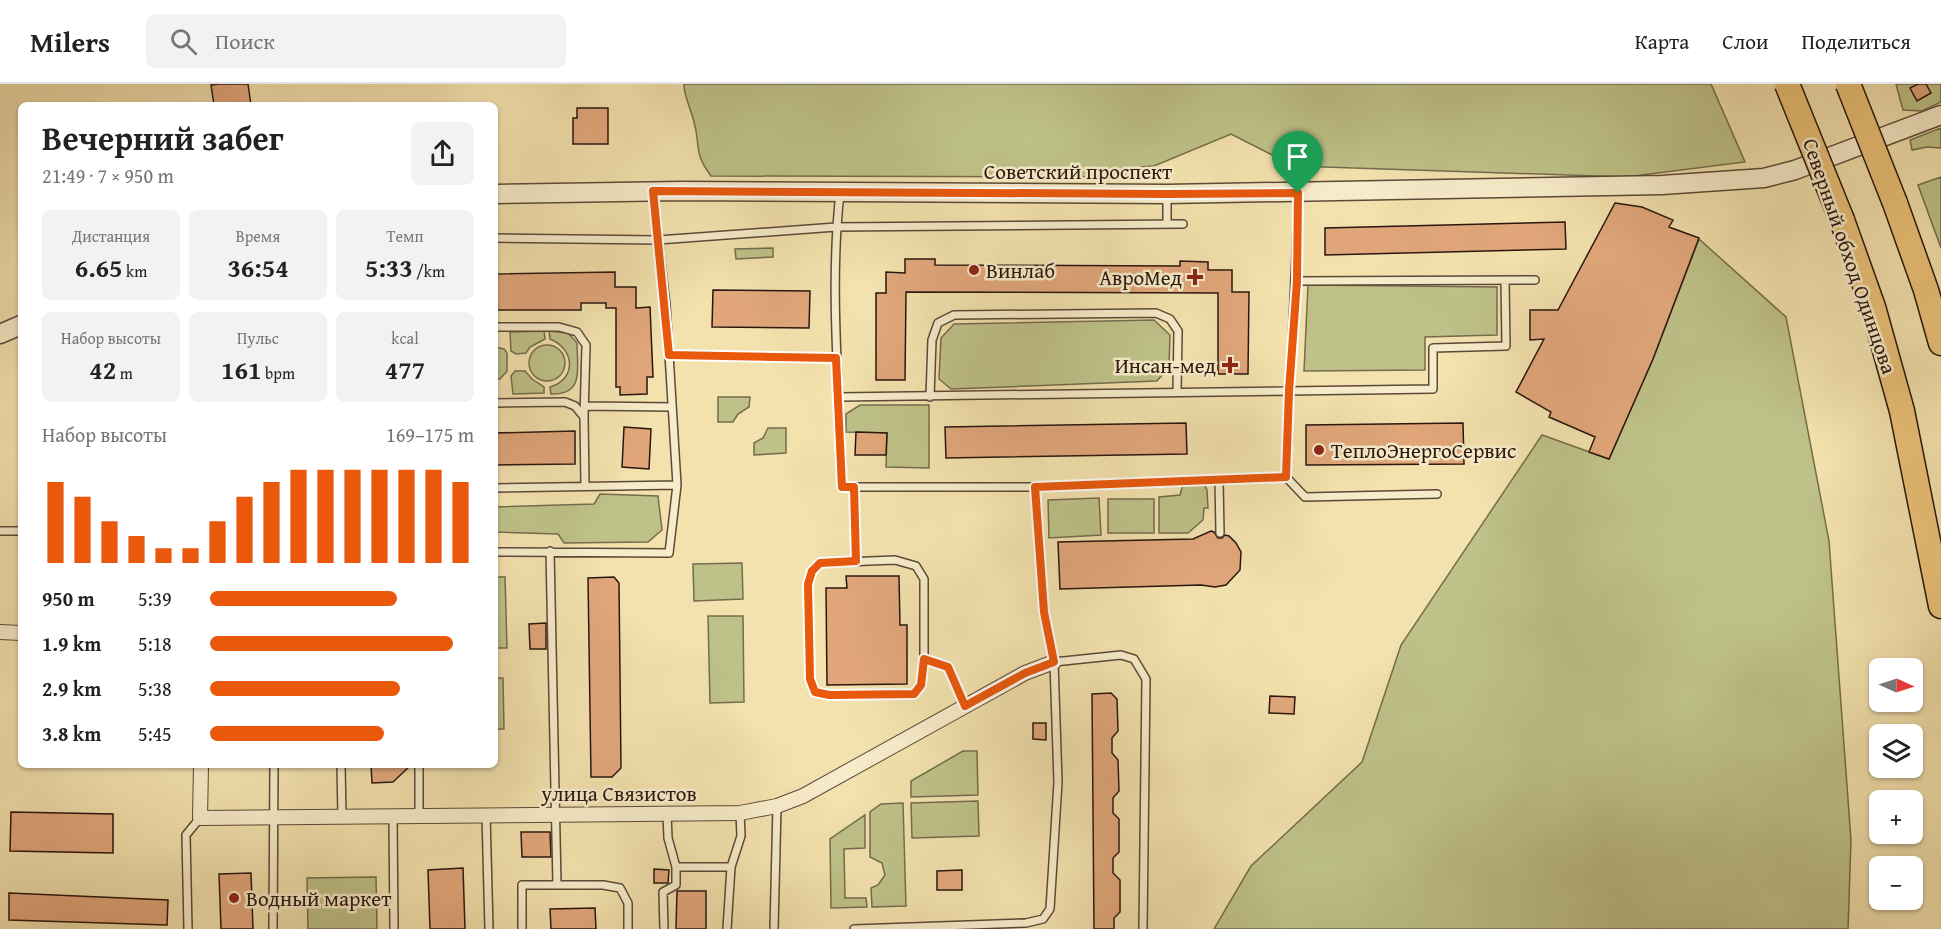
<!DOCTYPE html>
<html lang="ru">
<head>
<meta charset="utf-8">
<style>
  :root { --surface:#fff; --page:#f2f2f2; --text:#222; --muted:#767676; --line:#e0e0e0; --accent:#ea580c }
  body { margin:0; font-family:"Gentium Book Plus",serif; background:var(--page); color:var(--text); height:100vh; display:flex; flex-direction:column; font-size:22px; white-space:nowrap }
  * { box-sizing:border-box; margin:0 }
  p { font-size:20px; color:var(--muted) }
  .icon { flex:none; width:33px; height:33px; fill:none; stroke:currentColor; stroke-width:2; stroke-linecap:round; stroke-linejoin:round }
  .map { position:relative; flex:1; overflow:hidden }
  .sheet { position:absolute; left:18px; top:18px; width:480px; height:666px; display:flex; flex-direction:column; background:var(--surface); border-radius:9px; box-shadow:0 2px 4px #0004 }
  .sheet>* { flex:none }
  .needle { width:39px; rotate:93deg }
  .buttons { position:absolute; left:1869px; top:574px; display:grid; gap:12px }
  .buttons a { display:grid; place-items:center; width:54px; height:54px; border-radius:9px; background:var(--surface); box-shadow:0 2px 4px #0004; font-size:30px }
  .pin { position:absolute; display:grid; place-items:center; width:51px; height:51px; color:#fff; margin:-62px -26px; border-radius:50% 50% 50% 0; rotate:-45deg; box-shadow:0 0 6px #0007 }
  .pin .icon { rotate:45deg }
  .round { display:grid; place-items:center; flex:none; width:63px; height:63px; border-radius:9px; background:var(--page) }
  .headline { display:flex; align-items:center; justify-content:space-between; height:102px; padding:0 24px }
  h1 { font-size:33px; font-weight:600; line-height:45px }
  .metrics { display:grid; grid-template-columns:repeat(3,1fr); gap:9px; height:102px; padding:6px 24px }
  .metrics div { display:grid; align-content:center; border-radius:9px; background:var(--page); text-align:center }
  .metrics b { font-size:26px; font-weight:600 }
  .metrics small { font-size:16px; font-weight:400 }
  .metrics p { font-size:16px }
  .chart { height:168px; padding:12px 24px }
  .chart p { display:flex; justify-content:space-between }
  .chart svg { width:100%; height:108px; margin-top:6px; stroke:var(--accent); stroke-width:6 }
  ul { padding:0 24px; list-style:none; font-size:20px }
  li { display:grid; grid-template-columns:96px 72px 1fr; align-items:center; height:45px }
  li i { height:15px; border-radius:8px; background:var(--accent) }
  header { display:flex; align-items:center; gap:36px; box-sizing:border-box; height:84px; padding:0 30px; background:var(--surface); border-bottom:2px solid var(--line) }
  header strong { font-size:28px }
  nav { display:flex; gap:33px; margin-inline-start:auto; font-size:21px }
  .search { width:420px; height:54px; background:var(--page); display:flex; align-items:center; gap:15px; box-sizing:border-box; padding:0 21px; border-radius:9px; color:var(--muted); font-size:22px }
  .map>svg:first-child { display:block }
  .green { fill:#bec288; stroke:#746c4c; stroke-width:1.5 }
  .building { fill:#e1a77b; stroke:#29160f; stroke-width:1.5 }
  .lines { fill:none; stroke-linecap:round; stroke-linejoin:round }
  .service-casing { stroke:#5c4937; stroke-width:10 }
  .minor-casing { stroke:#5c4937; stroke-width:16 }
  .tertiary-casing { stroke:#5c4937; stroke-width:21 }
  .trunk-casing { stroke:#29160f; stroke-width:27 }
  .service { stroke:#f7ecca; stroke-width:7 }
  .minor { stroke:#f7ecca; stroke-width:14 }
  .tertiary { stroke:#f7ecca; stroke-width:18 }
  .trunk { stroke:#eac177; stroke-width:24 }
  .trunk-bridge-casing { stroke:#29160f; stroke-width:27; stroke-linecap:butt }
  .trunk-bridge { stroke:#eac177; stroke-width:24 }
  .route-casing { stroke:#fff; stroke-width:12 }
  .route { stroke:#ea580c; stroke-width:8 }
  .poi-dot { fill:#8f2418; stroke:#f7ecca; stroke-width:2 }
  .labels { text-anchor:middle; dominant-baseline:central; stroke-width:5; stroke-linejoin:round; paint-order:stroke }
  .street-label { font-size:21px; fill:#29160f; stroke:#f7ecca }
  .poi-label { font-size:21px; fill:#29160f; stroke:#f7ecca; text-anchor:start }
</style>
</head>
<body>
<header>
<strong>Milers</strong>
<div class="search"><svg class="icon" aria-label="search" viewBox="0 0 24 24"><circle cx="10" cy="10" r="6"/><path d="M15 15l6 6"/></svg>Поиск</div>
<nav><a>Карта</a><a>Слои</a><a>Поделиться</a></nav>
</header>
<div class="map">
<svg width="1941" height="845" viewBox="0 0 1941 845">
  <rect width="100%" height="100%" fill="#f3e2ae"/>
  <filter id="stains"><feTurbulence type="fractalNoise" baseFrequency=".00333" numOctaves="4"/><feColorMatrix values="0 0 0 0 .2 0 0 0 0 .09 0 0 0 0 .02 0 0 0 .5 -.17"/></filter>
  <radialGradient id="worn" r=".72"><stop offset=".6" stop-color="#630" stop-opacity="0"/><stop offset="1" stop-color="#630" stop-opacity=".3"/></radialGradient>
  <path class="green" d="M 684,0 L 1711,0 L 1745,78 L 1626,93 L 1294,82 L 1231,50 L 1154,82 L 1140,83 L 1124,93 L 711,92 C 693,68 701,63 694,38 C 691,25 684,13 684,0 Z
    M 1896,0 L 1941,0 L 1941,18 L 1922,27 L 1903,26 Z
    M 1941,44 L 1941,64 L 1927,63 L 1912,66 L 1910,56 Z
    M 1941,93 L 1941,164 L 1918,101 Z
    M 1699,155 L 1786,233 L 1829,457 L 1851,756 L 1848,845 L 1214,845 L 1251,782 L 1362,678 L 1401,561 L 1542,351 L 1609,375 L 1653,275 Z
    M 773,164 L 773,173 L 736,175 L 735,165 Z
    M 1308,201 L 1497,203 L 1497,251 L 1425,253 L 1425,286 L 1304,287 Z
    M 1154,236 L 1170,251 L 1169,283 L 1157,297 L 951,305 L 939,295 L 941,254 L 954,240 Z
    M 544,247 L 545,255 L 530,263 L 526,269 L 516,270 L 511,267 L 510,248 Z
    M 549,247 L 568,249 L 577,259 C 577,284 585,311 551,310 L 550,303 C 577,295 575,265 550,255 Z
    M529 279a18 18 0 1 1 36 0a18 18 0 1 1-36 0Z
    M 495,263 L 504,265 L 507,269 L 507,287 L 500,295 L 495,295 Z
    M 515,287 L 525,287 L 532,295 L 544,303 L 544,309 L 513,310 L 511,292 Z
    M 718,313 L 750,313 L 749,323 L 738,330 L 733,338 L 718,338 Z
    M 860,321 L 929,321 L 929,384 L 886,383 L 887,349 L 846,348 L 846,330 Z
    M 768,344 L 786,344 L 786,369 L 754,371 L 754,359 L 763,354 Z
    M 1202,396 L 1207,406 L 1208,424 L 1204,424 L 1203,436 L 1188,449 L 1159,449 L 1159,413 L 1180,411 L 1184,397 Z
    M 600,410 L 658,412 L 662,446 L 648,458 L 564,459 L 558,450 L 495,448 L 495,423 L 594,420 Z
    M 1099,414 L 1101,451 L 1049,454 L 1048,416 Z
    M 1108,415 L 1154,415 L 1154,449 L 1108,449 Z
    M 742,479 L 743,515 L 694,517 L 693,480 Z
    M 495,493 L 505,493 L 507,564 L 495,564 Z
    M 708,532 L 743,532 L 744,618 L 710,619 Z
    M 495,594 L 503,594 L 504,645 L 495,645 Z
    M 963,667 L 977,667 L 978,711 L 911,713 L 911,697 Z
    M 978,717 L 979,752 L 912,754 L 911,719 Z
    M 903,719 L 906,822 L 872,823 L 871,804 L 878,801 L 885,791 L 882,779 L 870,773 L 870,728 L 881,720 Z
    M 865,731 L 865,764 L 844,765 L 845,814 L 866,814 L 867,823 L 831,824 L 830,755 Z
    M 376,793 L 377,845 L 308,845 L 307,794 Z"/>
  <path class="building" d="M 219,0 L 248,0 L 251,21 L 214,21 L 211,1 Z
    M 1918,0 L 1926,0 L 1931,9 L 1917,17 L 1910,4 Z
    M 577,24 L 608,24 L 608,60 L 573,60 L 573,34 L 577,34 Z
    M 1615,119 L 1642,123 L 1673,136 L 1669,143 L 1699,154 L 1653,275 L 1609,375 L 1589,368 L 1595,353 L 1549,333 L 1551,328 L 1516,308 L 1544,255 L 1530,256 L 1530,226 L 1558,226 Z
    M 1565,138 L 1566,165 L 1325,171 L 1325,144 Z
    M 905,175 L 935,175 L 935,181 L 1180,182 L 1180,177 L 1208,178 L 1208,186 L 1232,186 L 1232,208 L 1249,208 L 1248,290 L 1218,290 L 1218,209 L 906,208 L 905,296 L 876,296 L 876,209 L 886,209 L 886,188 L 905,189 Z
    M 615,188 L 615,203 L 636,203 L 636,224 L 650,223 L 653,293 L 647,293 L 647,310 L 620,311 L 620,303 L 616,303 L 616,224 L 606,224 L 606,219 L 581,219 L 581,226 L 495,226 L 495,190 Z
    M 713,206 L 810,207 L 809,244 L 712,243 Z
    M 1186,339 L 1187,370 L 946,374 L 945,343 Z
    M 1463,339 L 1464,380 L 1306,381 L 1306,341 Z
    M 624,343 L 651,345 L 649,385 L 622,383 Z
    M 575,347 L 575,380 L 495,381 L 495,349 Z
    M 856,348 L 887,349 L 886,371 L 855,371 Z
    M 1211,447 L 1214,448 L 1218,454 L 1222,454 L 1225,451 L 1229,452 L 1236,459 L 1241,468 L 1240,486 L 1226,501 L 1215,503 L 1201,501 L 1060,505 L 1058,458 L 1193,455 Z
    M 846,492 L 899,492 L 900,541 L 907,541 L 907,600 L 827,601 L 826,504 L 847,504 Z
    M 614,493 L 619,499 L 621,684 L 612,693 L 591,693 L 588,494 Z
    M 546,539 L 546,565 L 530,565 L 529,540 Z
    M 1111,609 L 1117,615 L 1118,647 L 1112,654 L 1112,669 L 1118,676 L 1119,707 L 1113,714 L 1113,729 L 1119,735 L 1119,768 L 1113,774 L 1113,789 L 1120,796 L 1120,828 L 1114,834 L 1114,845 L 1094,845 L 1092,610 Z
    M 1270,612 L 1295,613 L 1294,630 L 1269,629 Z
    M 1033,639 L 1046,639 L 1046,656 L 1033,655 Z
    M 371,681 L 411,681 L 393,698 L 372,699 Z
    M 11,728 L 113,730 L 113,769 L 10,767 Z
    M 521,748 L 550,748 L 551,773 L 522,773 Z
    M 463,784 L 465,845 L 430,845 L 428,786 Z
    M 654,785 L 669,786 L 668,799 L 654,799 Z
    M 962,786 L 962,806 L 937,806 L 937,787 Z
    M 251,789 L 253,845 L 221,845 L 219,790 Z
    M 677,807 L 706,807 L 706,845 L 676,845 Z
    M 9,809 L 168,816 L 167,841 L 9,836 Z
    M 595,824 L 596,845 L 551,845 L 550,825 Z"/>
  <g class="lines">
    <defs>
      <path id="service" d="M 840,109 C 829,206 840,305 842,403 L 1035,403 L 1286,393
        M 1298,109 C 1296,204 1289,298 1286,393 L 1305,413 L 1437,410
        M 1167,110 L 1167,140
        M 495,154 L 658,156 L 836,143 L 1183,140
        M 1297,197 L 1535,196
        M 495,243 L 559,243 L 577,248 L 586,261 L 584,333
        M 669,271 L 836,274
        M 840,313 L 1433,305 L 1433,264 L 1506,262 L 1505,196
        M 930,313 L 932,256 L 938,239 L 954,231 L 1156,229 L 1170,235 L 1178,247 L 1177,308
        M 495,319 L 565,318 L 575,322 L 584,333 L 585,402
        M 585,322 L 672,323
        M 1219,396 L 1220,449
        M 854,403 L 856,477
        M 495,404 L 677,401 L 666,221 L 653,110
        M 0,447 L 21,447
        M 550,467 L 557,801
        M 495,468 L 669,469 L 677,401
        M 895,476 L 916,482 L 924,495 L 924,575 L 921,601 L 914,610 L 829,611 L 815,608 L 810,595 L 808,500 L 812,487 L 820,479 Z
        M 924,575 L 948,583 L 965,622
        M 1054,578 L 1121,571 L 1134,575 L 1146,595 L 1143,845
        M 341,681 L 342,732
        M 419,681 L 419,732
        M 667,730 L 668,754 L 676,783
        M 486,731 L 489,845
        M 393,732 L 394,845
        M 188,845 L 186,751 L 200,734
        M 273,845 L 274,681
        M 522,845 L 522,801 L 603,801 L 620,804 L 628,819 L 628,845
        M 664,845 L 663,808 L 676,801 L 676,783 L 731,783
        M 727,845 L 731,783 L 741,752 L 740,729
        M 774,845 L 777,722
        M 854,845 L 1026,839 L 1043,835 L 1050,825 L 1058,698 L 1054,578 L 1044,528 L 1035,403"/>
      <path id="minor" d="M 0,548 L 21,549
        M 201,681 L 200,734 L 740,729 L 777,722 L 803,712 L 1025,589 L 1054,578"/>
      <path id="tertiary" d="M 495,110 L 681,107 L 1167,110 L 1662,101 L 1764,94 L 1795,86 L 1941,31
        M 0,250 L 21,241"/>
      <path id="trunk" d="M 1895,119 L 1926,206 L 1941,259
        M 1842,136 L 1873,223 L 1902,327 L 1941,522"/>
    </defs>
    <use href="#service" class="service-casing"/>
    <use href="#minor" class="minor-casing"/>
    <use href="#tertiary" class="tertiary-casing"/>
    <use href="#trunk" class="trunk-casing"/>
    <use href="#service" class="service"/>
    <use href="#minor" class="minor"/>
    <use href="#tertiary" class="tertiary"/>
    <use href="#trunk" class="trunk"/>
    <defs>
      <path id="trunk-bridge" d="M 1787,0 L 1842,136
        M 1848,0 L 1895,119"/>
    </defs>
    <use href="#trunk-bridge" class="trunk-bridge-casing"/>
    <use href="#trunk-bridge" class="trunk-bridge"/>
  </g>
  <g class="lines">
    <defs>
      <path id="route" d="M 653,107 L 1167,110 L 1298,109 L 1297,197 L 1289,307 L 1286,393 L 1035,403 L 1044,528 L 1054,578 L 1025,589 L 965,622 L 948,583 L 924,575 L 921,601 L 914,610 L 829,611 L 815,608 L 810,595 L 808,500 L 812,487 L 820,479 L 856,477 L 854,403 L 842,403 L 836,274 L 669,271 Z"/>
    </defs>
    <use href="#route" class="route-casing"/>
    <use href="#route" class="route"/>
  </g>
  <g class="poi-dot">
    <circle cx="974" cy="186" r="6"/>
    <path d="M1192 184h6v6h6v6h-6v6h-6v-6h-6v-6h6z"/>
    <path d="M1227 272h6v6h6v6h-6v6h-6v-6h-6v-6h6z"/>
    <circle cx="1319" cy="366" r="6"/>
    <circle cx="234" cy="814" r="6"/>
  </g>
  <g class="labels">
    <g class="street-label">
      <text x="1078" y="87">Советский проспект</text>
      <text transform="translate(1850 172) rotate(71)">Северный обход Одинцова</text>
      <text x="619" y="709">улица Связистов</text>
    </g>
    <g class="poi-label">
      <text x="986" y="186">Винлаб</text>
      <text x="1182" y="193" text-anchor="end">АвроМед</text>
      <text x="1216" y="281" text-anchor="end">Инсан-мед</text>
      <text x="1331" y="366">ТеплоЭнергоСервис</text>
      <text x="246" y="814">Водный маркет</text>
    </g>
  </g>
  <rect width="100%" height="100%" filter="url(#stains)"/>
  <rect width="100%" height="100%" fill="url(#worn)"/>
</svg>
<div class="buttons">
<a><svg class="needle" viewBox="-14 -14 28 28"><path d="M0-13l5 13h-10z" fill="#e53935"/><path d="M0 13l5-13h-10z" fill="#767676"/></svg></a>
<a><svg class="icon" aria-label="layers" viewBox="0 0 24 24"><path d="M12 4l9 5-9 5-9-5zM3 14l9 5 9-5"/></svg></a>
<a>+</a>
<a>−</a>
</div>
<div class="pin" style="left:1298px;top:109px;background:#1e9e55"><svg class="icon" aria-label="arrive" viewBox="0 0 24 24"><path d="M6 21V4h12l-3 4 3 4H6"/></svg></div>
<section class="sheet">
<div class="headline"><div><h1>Вечерний забег</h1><p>21:49 · 7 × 950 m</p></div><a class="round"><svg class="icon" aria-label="share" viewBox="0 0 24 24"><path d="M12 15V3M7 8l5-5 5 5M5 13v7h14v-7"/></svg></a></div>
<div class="metrics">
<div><p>Дистанция</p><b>6.65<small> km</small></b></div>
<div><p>Время</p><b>36:54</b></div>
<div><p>Темп</p><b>5:33<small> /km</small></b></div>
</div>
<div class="metrics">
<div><p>Набор высоты</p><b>42<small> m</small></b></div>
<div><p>Пульс</p><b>161<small> bpm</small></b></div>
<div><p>kcal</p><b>477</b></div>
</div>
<div class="chart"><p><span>Набор высоты</span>169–175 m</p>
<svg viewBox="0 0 160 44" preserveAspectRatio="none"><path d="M5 44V11M15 44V17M25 44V27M35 44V33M45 44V38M55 44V38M65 44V27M75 44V17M85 44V11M95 44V6M105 44V6M115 44V6M125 44V6M135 44V6M145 44V6M155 44V11"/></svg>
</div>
<ul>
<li><b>950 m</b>5:39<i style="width:71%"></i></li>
<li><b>1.9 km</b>5:18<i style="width:92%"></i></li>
<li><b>2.9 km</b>5:38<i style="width:72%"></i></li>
<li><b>3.8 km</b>5:45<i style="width:66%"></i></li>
</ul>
</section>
</div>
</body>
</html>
